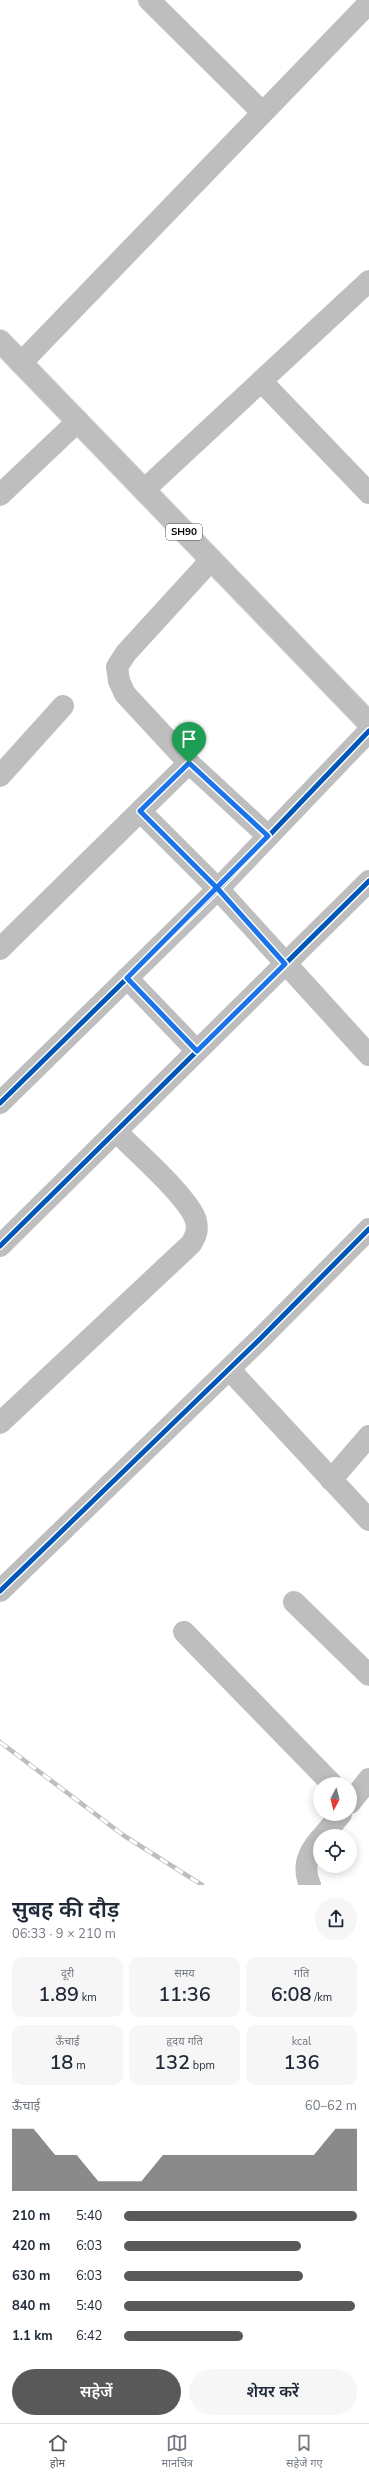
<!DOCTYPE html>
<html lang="hi">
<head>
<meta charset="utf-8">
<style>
  :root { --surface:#fff; --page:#f6f6f7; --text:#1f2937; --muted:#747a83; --line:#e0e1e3; --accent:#595959 }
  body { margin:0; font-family:"Nunito Sans","Noto Sans Devanagari",sans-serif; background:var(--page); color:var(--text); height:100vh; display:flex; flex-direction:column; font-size:15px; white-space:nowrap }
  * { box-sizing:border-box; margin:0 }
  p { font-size:13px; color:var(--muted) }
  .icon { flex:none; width:22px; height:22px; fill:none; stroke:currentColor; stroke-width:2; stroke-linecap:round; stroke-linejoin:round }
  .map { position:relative; height:1885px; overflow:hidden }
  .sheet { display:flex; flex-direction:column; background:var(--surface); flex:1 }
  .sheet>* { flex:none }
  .needle { width:26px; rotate:187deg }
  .controls { position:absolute; left:313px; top:1777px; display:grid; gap:8px }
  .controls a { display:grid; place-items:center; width:44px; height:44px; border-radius:50%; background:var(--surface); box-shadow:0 2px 10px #0003; font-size:20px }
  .pin { position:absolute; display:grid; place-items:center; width:34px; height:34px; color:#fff; margin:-41px -17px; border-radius:50% 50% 50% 0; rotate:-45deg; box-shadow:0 0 4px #0007 }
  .pin .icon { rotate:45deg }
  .round { display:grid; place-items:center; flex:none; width:42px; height:42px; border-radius:21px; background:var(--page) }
  .head { display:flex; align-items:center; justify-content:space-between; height:68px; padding:0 12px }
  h1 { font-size:22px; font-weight:600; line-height:30px }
  .figures { display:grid; grid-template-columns:repeat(3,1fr); gap:6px; height:68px; padding:4px 12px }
  .figures div { display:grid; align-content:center; border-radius:10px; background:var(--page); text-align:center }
  .figures b { font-size:20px; font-weight:600 }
  .figures small { font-size:11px; font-weight:400 }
  .figures p { font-size:11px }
  .chart { height:112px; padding:8px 12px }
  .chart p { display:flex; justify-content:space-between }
  .chart svg { width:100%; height:72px; margin-top:4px; fill:var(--accent); opacity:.7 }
  .cta { display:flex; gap:8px; margin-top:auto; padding:8px 12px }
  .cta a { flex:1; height:46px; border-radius:24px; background:var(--accent); color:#fff; font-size:16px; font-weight:600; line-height:46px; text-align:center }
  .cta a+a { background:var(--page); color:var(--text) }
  ul { padding:0 12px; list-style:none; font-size:13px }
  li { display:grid; grid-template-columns:64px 48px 1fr; align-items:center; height:30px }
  li i { height:10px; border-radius:5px; background:var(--accent) }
  .tabs { display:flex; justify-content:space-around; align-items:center; height:56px; border-top:1px solid var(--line); background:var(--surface); font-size:11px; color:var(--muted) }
  .tabs a { display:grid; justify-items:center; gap:2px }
  .tabs .selected { color:var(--accent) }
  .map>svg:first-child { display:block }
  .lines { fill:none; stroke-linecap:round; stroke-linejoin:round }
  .primary-casing { stroke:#dbdbdb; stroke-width:24 }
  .street { stroke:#bebebe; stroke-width:22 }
  .primary { stroke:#bebebe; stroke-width:22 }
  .rail-casing { stroke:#bebebe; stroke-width:4.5 }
  .rail { stroke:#fff; stroke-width:3; stroke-dasharray:9; stroke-linecap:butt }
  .cycleway-casing { stroke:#fff; stroke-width:8 }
  .cycleway { stroke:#0057b8; stroke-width:5 }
  .route-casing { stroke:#fff; stroke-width:8 }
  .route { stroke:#1a73e8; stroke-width:5 }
  .labels { text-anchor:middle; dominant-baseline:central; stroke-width:3.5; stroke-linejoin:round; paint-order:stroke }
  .shield { fill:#fff; stroke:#4c4c4c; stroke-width:1 }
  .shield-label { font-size:10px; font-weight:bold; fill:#000 }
</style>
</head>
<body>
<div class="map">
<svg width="369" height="1885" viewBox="0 0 369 1885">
  <rect width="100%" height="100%" fill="#fff"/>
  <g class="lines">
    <defs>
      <path id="primary" d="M 0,341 L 369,723"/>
    </defs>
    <use href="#primary" class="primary-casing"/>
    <path class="street" d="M 149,0 L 262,112
      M 21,363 L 369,3
      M 261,381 L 369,493
      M 144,490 L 369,281
      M 0,495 L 78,421
      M 211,560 L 126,653 L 117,667 L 119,681 L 125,694 L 189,763 L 268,836
      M 0,776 L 63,706
      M 140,811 L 218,889 L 369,1055
      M 0,949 L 189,763
      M 127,978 L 197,1051
      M 0,1103 L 218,889 L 369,731
      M 0,1246 L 369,881
      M 229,1369 L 369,1520
      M 0,1423 L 191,1244 C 196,1236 198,1230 196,1221 C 190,1198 134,1150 116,1131
      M 331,1480 L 369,1436
      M 0,1591 L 260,1339 L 369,1229
      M 294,1602 L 369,1675
      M 184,1632 L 332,1784
      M 350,1803 L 369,1779
      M 323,1836 L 341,1814
      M 310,1885 C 302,1867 308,1853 320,1839"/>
    <use href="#primary" class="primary"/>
    <defs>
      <path id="rail" d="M 0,1742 L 123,1835 L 202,1885"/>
    </defs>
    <use href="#rail" class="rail-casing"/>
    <use href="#rail" class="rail"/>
    <defs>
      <path id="cycleway" d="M 0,1103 L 218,889 L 369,731
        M 0,1246 L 369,881
        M 0,1591 L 260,1339 L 369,1229"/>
    </defs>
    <use href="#cycleway" class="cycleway-casing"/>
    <use href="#cycleway" class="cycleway"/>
  </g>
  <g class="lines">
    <defs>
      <path id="route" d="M 189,763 L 140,811 L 218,889 L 285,964 L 197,1051 L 127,978 L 268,836 L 189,763"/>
    </defs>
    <use href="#route" class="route-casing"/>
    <use href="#route" class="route"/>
  </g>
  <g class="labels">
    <rect class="shield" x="166" y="524" width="36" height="16" rx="3"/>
    <g class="shield-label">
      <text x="184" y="532">SH90</text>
    </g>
  </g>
</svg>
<div class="controls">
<a><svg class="needle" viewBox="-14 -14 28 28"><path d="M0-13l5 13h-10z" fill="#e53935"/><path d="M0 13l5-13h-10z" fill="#747a83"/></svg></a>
<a><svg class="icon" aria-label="locate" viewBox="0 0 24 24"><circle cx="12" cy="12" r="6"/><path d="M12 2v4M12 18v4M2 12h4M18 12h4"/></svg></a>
</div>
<div class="pin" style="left:189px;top:763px;background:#1e9e55"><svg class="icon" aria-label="arrive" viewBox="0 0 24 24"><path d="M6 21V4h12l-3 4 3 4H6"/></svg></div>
</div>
<section class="sheet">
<div class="head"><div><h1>सुबह की दौड़</h1><p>06:33 · 9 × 210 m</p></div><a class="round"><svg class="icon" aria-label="share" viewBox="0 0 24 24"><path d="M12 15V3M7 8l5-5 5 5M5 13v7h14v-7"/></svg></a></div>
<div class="figures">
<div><p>दूरी</p><b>1.89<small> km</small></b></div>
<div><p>समय</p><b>11:36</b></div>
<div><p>गति</p><b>6:08<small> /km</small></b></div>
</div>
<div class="figures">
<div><p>ऊँचाई</p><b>18<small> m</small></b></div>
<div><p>हृदय गति</p><b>132<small> bpm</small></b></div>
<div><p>kcal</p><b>136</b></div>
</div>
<div class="chart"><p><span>ऊँचाई</span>60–62 m</p>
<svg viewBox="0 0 160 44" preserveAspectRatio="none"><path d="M0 44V6L10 6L20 22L30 22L40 38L50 38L60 38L70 22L80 22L90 22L100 22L110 22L120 22L130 22L140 22L150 6L160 6V44z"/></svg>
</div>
<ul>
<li><b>210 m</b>5:40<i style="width:100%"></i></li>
<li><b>420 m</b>6:03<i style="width:76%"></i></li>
<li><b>630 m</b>6:03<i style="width:77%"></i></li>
<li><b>840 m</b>5:40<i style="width:99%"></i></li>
<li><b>1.1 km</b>6:42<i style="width:51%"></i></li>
</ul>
<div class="cta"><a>सहेजें</a><a>शेयर करें</a></div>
</section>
<nav class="tabs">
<a class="selected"><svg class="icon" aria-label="home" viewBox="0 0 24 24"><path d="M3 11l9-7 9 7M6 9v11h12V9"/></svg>होम</a>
<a><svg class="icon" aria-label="map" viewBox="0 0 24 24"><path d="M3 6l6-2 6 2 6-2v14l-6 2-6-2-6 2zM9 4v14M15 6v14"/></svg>मानचित्र</a>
<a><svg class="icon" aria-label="saved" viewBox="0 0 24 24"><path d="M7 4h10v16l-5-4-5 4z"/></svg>सहेजे गए</a>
</nav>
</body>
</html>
